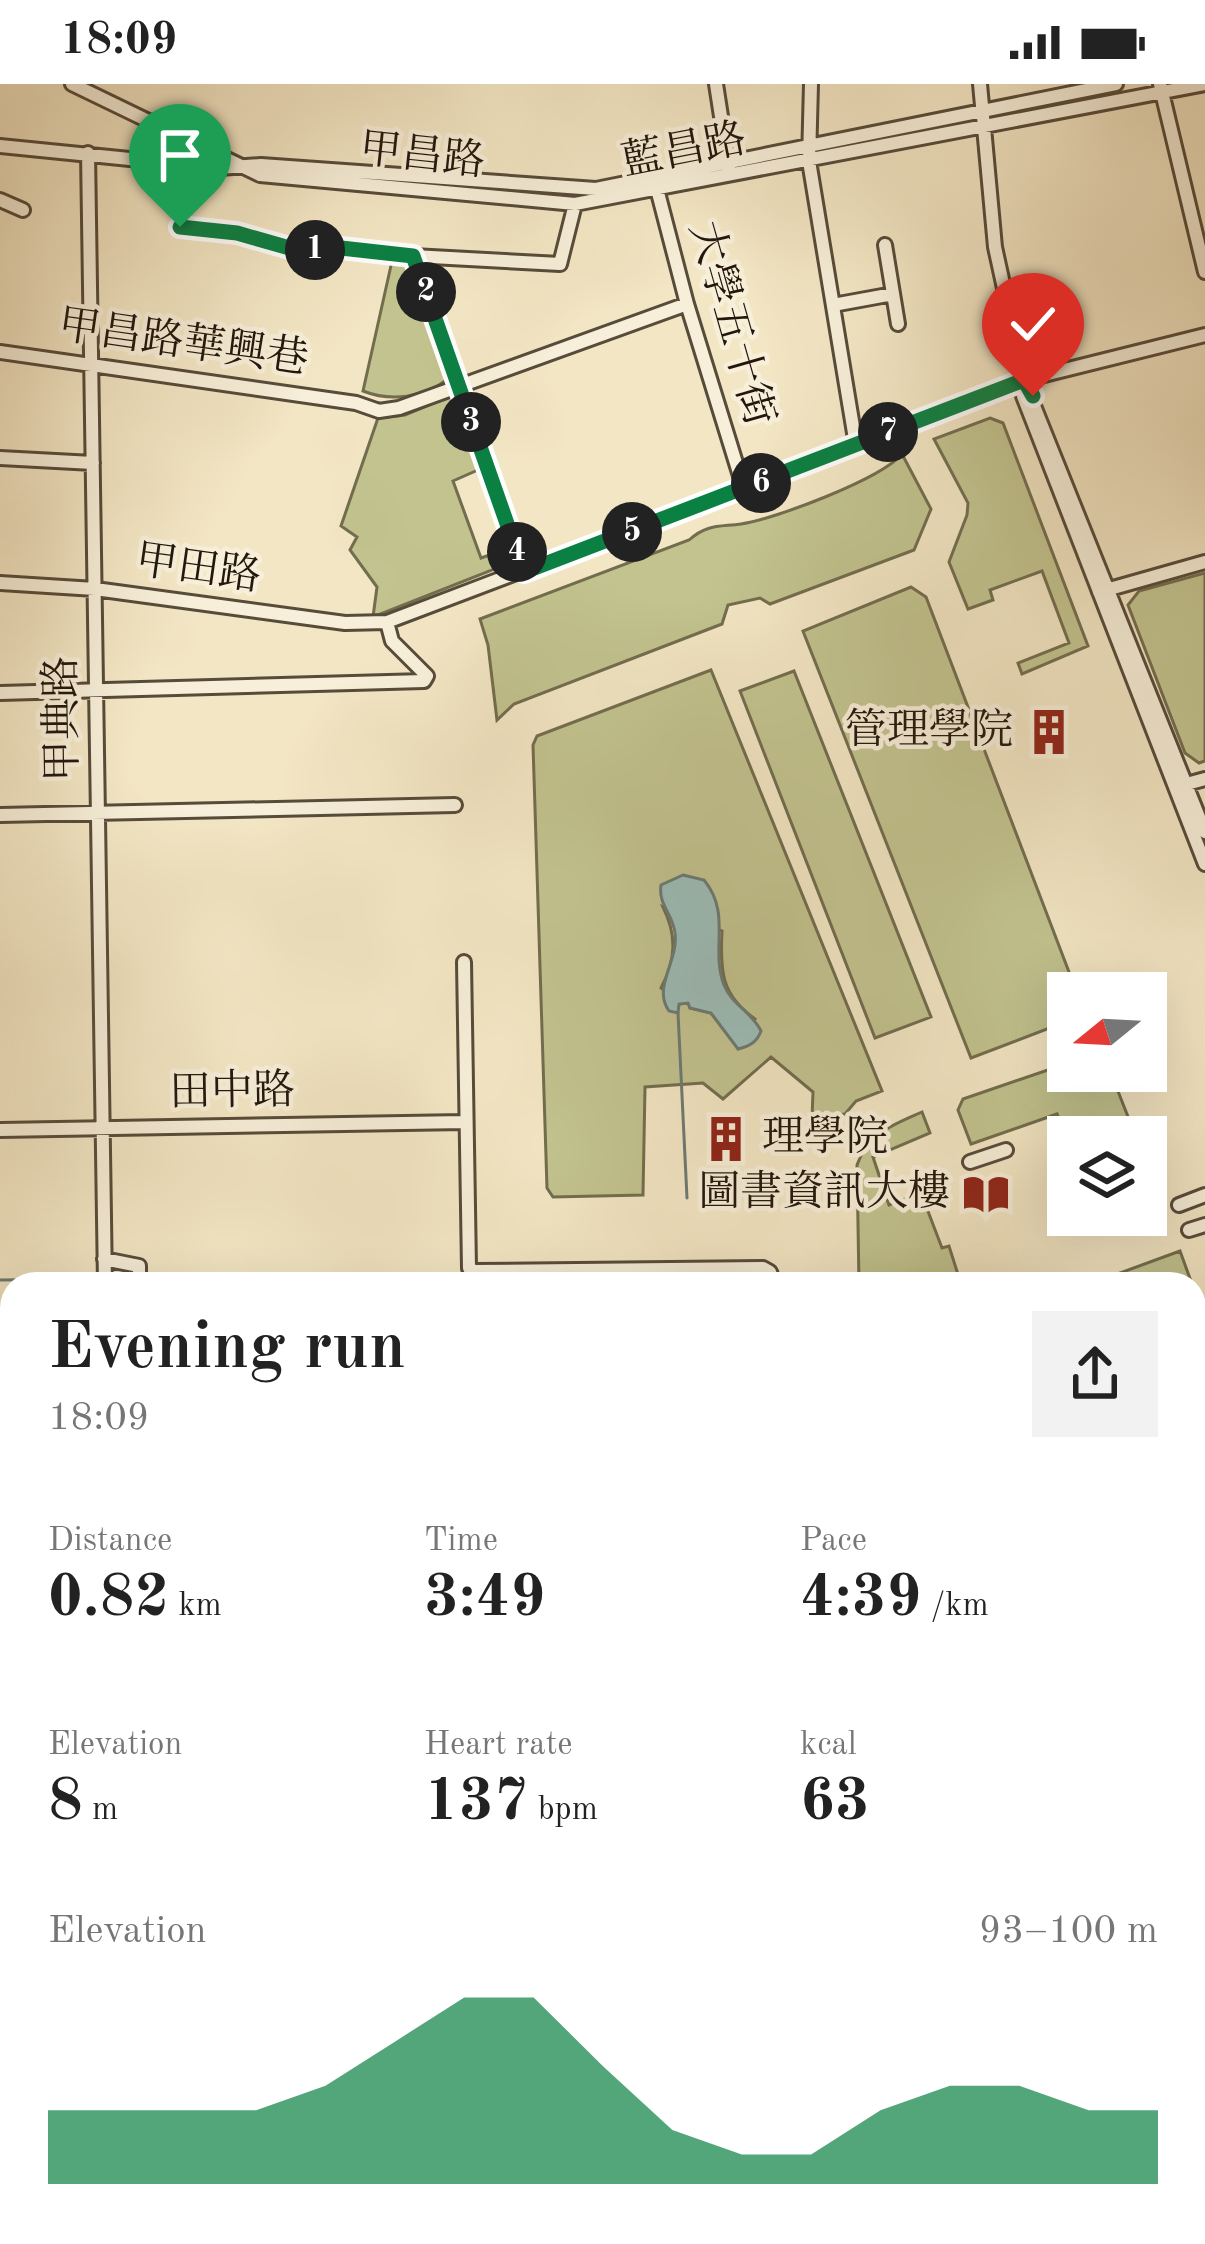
<!DOCTYPE html>
<html lang="en">
<head>
<meta charset="utf-8">
<style>
  :root { --surface:#fff; --page:#f2f2f2; --text:#222; --muted:#767676; --accent:#0b8043 }
  body { margin:0; font-family:"Old Standard TT","Noto Serif TC",serif; background:var(--page); color:var(--text); height:100vh; display:flex; flex-direction:column; font-size:45px; white-space:nowrap }
  * { box-sizing:border-box; margin:0 }
  p { font-size:39px; color:var(--muted) }
  .icon { flex:none; width:66px; height:66px; fill:none; stroke:currentColor; stroke-width:2; stroke-linecap:round; stroke-linejoin:round }
  .map { position:relative; flex:1; overflow:hidden }
  .panel { position:absolute; left:0px; top:1188px; width:1206px; height:972px; display:flex; flex-direction:column; background:var(--surface); border-radius:36px 36px 0 0; box-shadow:0 12px 48px #0002 }
  .panel>* { flex:none }
  .needle { width:78px; rotate:252deg }
  .controls { position:absolute; left:1047px; top:888px; display:grid; gap:24px }
  .controls a { display:grid; place-items:center; width:120px; height:120px; border-radius:0px; background:var(--surface); box-shadow:0 12px 48px #0002; font-size:60px }
  .pin { position:absolute; display:grid; place-items:center; width:102px; height:102px; color:#fff; margin:-123px -51px; border-radius:50% 50% 50% 0; rotate:-45deg; box-shadow:0 0 12px #0007 }
  .pin .icon { rotate:45deg }
  .km { position:absolute; width:60px; height:60px; margin:-30px; border-radius:50%; background:#222; color:#fff; font-size:33px; line-height:60px; text-align:center }
  .round { display:grid; place-items:center; flex:none; width:126px; height:126px; border-radius:0px; background:var(--page) }
  .overview { display:flex; align-items:center; justify-content:space-between; height:204px; padding:0 48px }
  h1 { font-size:66px; font-weight:700; line-height:90px }
  .metrics { display:grid; grid-template-columns:repeat(3,1fr); gap:18px; height:204px; padding:12px 48px }
  .metrics div { display:grid; align-content:center }
  .metrics b { font-size:60px; font-weight:700 }
  .metrics small { font-size:33px; font-weight:400 }
  .metrics p { font-size:33px }
  .chart { height:336px; padding:24px 48px }
  .chart p { display:flex; justify-content:space-between }
  .chart svg { width:100%; height:216px; margin-top:12px; fill:var(--accent); opacity:.7 }
  .status { display:flex; justify-content:space-between; align-items:center; height:84px; padding:0 60px; background:var(--surface); direction:ltr }
  .status svg { height:33px; fill:currentColor }
  .map>svg:first-child { display:block }
  .green { fill:#c2c38f; stroke:#726d4e; stroke-width:3; fill-rule:evenodd }
  .water { fill:#9dbeb9; stroke:#6c7b74; stroke-width:3 }
  .lines { fill:none; stroke-linecap:round; stroke-linejoin:round }
  .stream { stroke:#6c7b74; stroke-width:3 }
  .minor-casing { stroke:#574b3a; stroke-width:18 }
  .minor { stroke:#f7efd9; stroke-width:12 }
  .route-casing { stroke:#fff; stroke-width:24 }
  .route { stroke:#0b8043; stroke-width:15 }
  .labels { text-anchor:middle; dominant-baseline:central; stroke-width:9; stroke-linejoin:round; paint-order:stroke }
  .street-label { font-size:42px; fill:#23170c; stroke:#f7efd9 }
  .poi-label { font-size:42px; fill:#23170c; stroke:#f7efd9; text-anchor:end }
</style>
</head>
<body>
<div class="status"><b>18:09</b><svg viewBox="0 0 49 12"><path d="M0 12V9h3v3zM5 12V6h3v6zM10 12V3h3v9zM15 12V0h3v12zM26 1h20v11H26zM47 4h2v5h-2z"/></svg></div>
<div class="map">
<svg width="1205" height="2160" viewBox="0 0 1205 2160">
  <rect width="100%" height="100%" fill="#f3e6c4"/>
  <filter id="stains"><feTurbulence type="fractalNoise" baseFrequency=".00167" numOctaves="4"/><feColorMatrix values="0 0 0 0 .2 0 0 0 0 .09 0 0 0 0 .02 0 0 0 .5 -.17"/></filter>
  <radialGradient id="worn" r=".72"><stop offset=".6" stop-color="#630" stop-opacity="0"/><stop offset="1" stop-color="#630" stop-opacity=".3"/></radialGradient>
  <path class="green" d="M 392,177 L 409,181 L 448,295 C 423,314 391,318 363,307 Z
    M 453,311 L 480,385 L 453,397 L 481,474 L 509,464 L 515,477 L 373,533 L 377,503 L 350,466 L 357,453 L 341,442 L 378,334 L 405,331 Z
    M 990,334 L 1003,339 L 1088,562 L 1022,590 L 1018,579 L 1069,559 L 1042,487 L 990,506 L 993,516 L 968,525 L 949,478 L 967,431 L 968,419 L 934,355 Z
    M 902,370 L 931,425 L 914,466 L 770,520 L 760,514 L 728,521 L 722,540 L 514,620 L 497,636 L 488,561 L 480,535 L 689,456 C 707,440 719,443 741,440 C 775,435 881,395 902,370 Z
    M 1205,489 L 1205,677 L 1199,679 L 1185,669 L 1128,521 L 1139,507 Z
    M 911,503 L 926,513 L 1077,909 L 1068,909 L 1068,937 L 971,974 L 803,547 Z
    M 711,586 L 882,1007 L 856,1017 L 845,1030 L 812,1034 L 813,1008 L 771,973 L 723,1015 L 703,999 L 645,1003 L 643,1111 L 553,1113 L 547,1104 L 533,661 L 537,652 ZM 663,823 L 722,847 C 720,887 721,911 755,935 L 738,964 L 711,929 L 690,924 L 688,919 L 679,920 L 661,904 C 676,876 677,851 663,823 Z
    M 794,587 L 931,933 L 875,954 L 740,607 Z
    M 1068,979 L 1068,987 L 1110,987 L 1136,1053 L 1068,1053 L 1068,1056 L 1057,1030 L 971,1060 L 958,1026 L 963,1015 Z
    M 922,1028 L 930,1049 L 873,1073 L 889,1121 L 921,1109 L 942,1164 L 949,1162 L 961,1200 L 859,1200 L 857,1081 C 868,1049 893,1041 922,1028 Z
    M 1180,1167 L 1192,1200 L 1090,1200 Z
    M 1205,1318 L 1205,1993 L 1194,1993 L 1194,1322 Z"/>
  <path class="water" d="M 683,791 L 704,796 C 732,830 710,864 724,901 C 732,921 752,928 761,947 C 757,958 750,962 738,965 L 711,929 L 690,924 L 688,919 L 679,920 L 678,929 L 669,927 C 652,903 679,877 675,849 C 673,830 658,821 661,801 Z"/>
  <g class="lines">
    <path class="stream" d="M 678,929 L 687,1114
      M 110,1195 L 123,1195 L 123,1200
      M 0,1196 L 100,1195
      M 1194,1354 L 1205,1346
      M 817,2148 L 817,2160"/>
    <defs>
      <path id="minor" d="M 72,0 L 260,91 L 575,120 L 1205,0
        M 716,0 L 729,84
        M 811,0 L 809,77 L 856,361
        M 980,0 L 995,163 L 1024,296 L 1023,312 L 1205,780
        M 1160,0 L 1205,188
        M 0,62 L 219,84 L 261,81 L 596,105 L 1116,0
        M 88,69 L 105,1200
        M 189,80 L 180,143 L 237,149 L 300,167 L 341,164 L 413,172 L 560,180 L 575,120
        M 656,101 L 687,220 L 744,405
        M 0,116 L 23,126
        M 885,161 L 898,240
        M 413,172 L 524,488
        M 833,221 L 893,210
        M 0,268 L 356,319 L 379,327 L 399,324 L 687,220
        M 1024,297 L 1205,748
        M 0,374 L 93,379
        M 0,499 L 95,505 L 345,539 L 387,538 L 1024,296 L 1205,251
        M 1099,508 L 1205,478
        M 0,609 L 424,597 L 427,592 L 392,557 L 387,538
        M 1183,701 L 1205,695
        M 0,731 L 455,721
        M 464,878 L 469,1184 L 475,1187 L 763,1184 L 770,1188 L 774,1200
        M 0,1046 L 464,1038
        M 970,1078 L 1006,1066
        M 1179,1121 L 1205,1111
        M 1189,1146 L 1205,1141
        M 104,1175 L 139,1182 L 139,1200
        M 0,1363 L 12,1363
        M 0,1679 L 12,1678
        M 0,1993 L 12,1993
        M 126,2148 L 127,2160
        M 792,2148 L 792,2160"/>
    </defs>
    <use href="#minor" class="minor-casing"/>
    <use href="#minor" class="minor"/>
  </g>
  <g class="lines">
    <defs>
      <path id="route" d="M 180,143 L 237,149 L 300,167 L 341,164 L 413,172 L 524,488 L 1024,296 L 1033,312"/>
    </defs>
    <use href="#route" class="route-casing"/>
    <use href="#route" class="route"/>
  </g>
  <defs>
    <symbol id="building-bare" viewBox="-9 -9 18 18"><path d="M-4-6H4V6H1V3H-1V6H-4ZM-2.5-4.3h1.7v1.8h-1.7ZM.8-4.3h1.7v1.8H.8ZM-2.5-1h1.7V.8h-1.7ZM.8-1h1.7V.8H.8Z" fill="#8f2418" stroke="#f7efd9" stroke-width="2.5" paint-order="stroke"/></symbol>
    <symbol id="library-bare" viewBox="-9 -9 18 18"><path d="M-6-4Q-3-5.5-.7-3.5V5Q-3 3-6 4ZM6-4Q3-5.5 .7-3.5V5Q3 3 6 4Z" fill="#8f2418" stroke="#f7efd9" stroke-width="2.5" paint-order="stroke"/></symbol>
  </defs>
  <g fill-rule="evenodd">
    <use href="#building-bare" x="1016" y="615" width="66" height="66"/>
    <use href="#building-bare" x="693" y="1022" width="66" height="66"/>
    <use href="#library-bare" x="953" y="1077" width="66" height="66"/>
  </g>
  <g class="labels">
    <g class="street-label">
      <text transform="translate(684 68) rotate(-11)">藍昌路</text>
      <text transform="translate(422 73) rotate(6)">甲昌路</text>
      <text transform="translate(730 240) rotate(74)">大學五十街</text>
      <text transform="translate(183 260) rotate(8)">甲昌路華興巷</text>
      <text transform="translate(198 486) rotate(8)">甲田路</text>
      <text transform="translate(64 635) rotate(-91)">甲典路</text>
      <text transform="translate(232 1009) rotate(-1)">田中路</text>
    </g>
    <g class="poi-label">
      <text x="1013" y="648">管理學院</text>
      <text x="762" y="1055" text-anchor="start">理學院</text>
      <text x="950" y="1110">圖書資訊大樓</text>
    </g>
  </g>
  <rect width="100%" height="100%" filter="url(#stains)"/>
  <rect width="100%" height="100%" fill="url(#worn)"/>
</svg>
<div class="controls">
<a><svg class="needle" viewBox="-14 -14 28 28"><path d="M0-13l5 13h-10z" fill="#e53935"/><path d="M0 13l5-13h-10z" fill="#767676"/></svg></a>
<a><svg class="icon" aria-label="layers" viewBox="0 0 24 24"><path d="M12 4l9 5-9 5-9-5zM3 14l9 5 9-5"/></svg></a>
</div>
<div class="pin" style="left:180px;top:143px;background:#1e9e55"><svg class="icon" aria-label="arrive" viewBox="0 0 24 24"><path d="M6 21V4h12l-3 4 3 4H6"/></svg></div>
<div class="pin" style="left:1033px;top:312px;background:#d93025"><svg class="icon" aria-label="check" viewBox="0 0 24 24"><path d="M5 12l5 5 9-10"/></svg></div>
<b class="km" style="left:315px;top:166px">1</b>
<b class="km" style="left:426px;top:208px">2</b>
<b class="km" style="left:471px;top:338px">3</b>
<b class="km" style="left:517px;top:468px">4</b>
<b class="km" style="left:632px;top:448px">5</b>
<b class="km" style="left:761px;top:399px">6</b>
<b class="km" style="left:888px;top:348px">7</b>
<section class="panel">
<div class="overview"><div><h1>Evening run</h1><p>18:09</p></div><a class="round"><svg class="icon" aria-label="share" viewBox="0 0 24 24"><path d="M12 15V3M7 8l5-5 5 5M5 13v7h14v-7"/></svg></a></div>
<div class="metrics">
<div><p>Distance</p><b>0.82<small> km</small></b></div>
<div><p>Time</p><b>3:49</b></div>
<div><p>Pace</p><b>4:39<small> /km</small></b></div>
</div>
<div class="metrics">
<div><p>Elevation</p><b>8<small> m</small></b></div>
<div><p>Heart rate</p><b>137<small> bpm</small></b></div>
<div><p>kcal</p><b>63</b></div>
</div>
<div class="chart"><p><span>Elevation</span>93–100 m</p>
<svg viewBox="0 0 160 44" preserveAspectRatio="none"><path d="M0 44V29L10 29L20 29L30 29L40 24L50 15L60 6L70 6L80 20L90 33L100 38L110 38L120 29L130 24L140 24L150 29L160 29V44z"/></svg>
</div>
</section>
</div>
</body>
</html>
